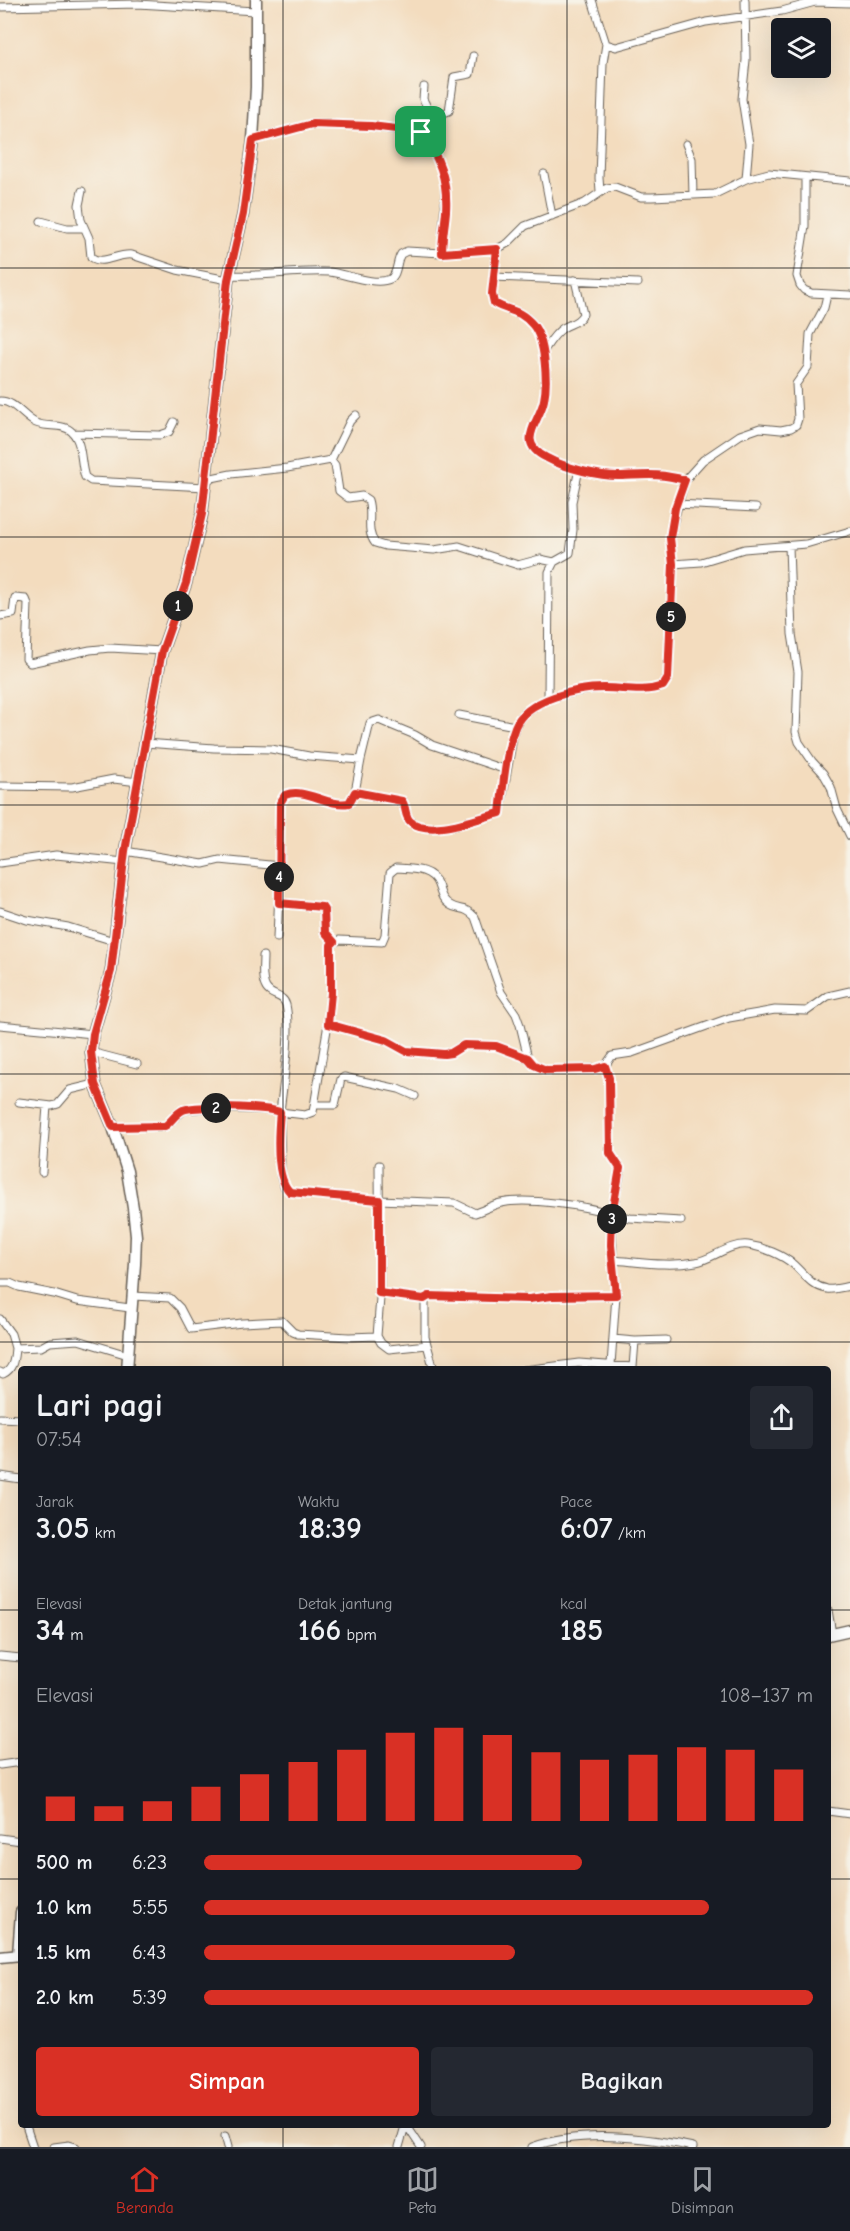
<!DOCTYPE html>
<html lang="id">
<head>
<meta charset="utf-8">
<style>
  :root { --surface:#171b24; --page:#242831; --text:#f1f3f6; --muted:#9ea1a6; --line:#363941; --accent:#d93025 }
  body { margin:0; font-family:"Comic Neue",sans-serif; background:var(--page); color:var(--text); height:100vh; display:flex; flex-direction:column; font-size:22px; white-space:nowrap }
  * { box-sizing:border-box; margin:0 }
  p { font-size:20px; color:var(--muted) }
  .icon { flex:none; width:33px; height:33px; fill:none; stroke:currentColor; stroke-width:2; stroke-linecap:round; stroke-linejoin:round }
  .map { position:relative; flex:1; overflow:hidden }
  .side { position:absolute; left:18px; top:1366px; width:813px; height:762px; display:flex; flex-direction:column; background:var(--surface); border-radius:6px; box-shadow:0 6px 24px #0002 }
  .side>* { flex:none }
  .controls { position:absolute; left:771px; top:18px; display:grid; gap:12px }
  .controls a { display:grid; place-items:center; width:60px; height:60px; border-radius:6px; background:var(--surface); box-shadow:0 6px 24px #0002; font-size:30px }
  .pin { position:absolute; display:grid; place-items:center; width:51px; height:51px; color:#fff; margin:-26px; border-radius:12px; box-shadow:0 3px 9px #0006 }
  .km { position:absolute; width:30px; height:30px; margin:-15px; border-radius:50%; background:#222; color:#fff; font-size:16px; line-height:30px; text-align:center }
  .round { display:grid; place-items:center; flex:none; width:63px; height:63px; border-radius:6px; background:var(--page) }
  .head { display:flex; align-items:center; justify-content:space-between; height:102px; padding:0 18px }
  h1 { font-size:33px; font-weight:600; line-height:45px }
  .metrics { display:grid; grid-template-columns:repeat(3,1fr); gap:9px; height:102px; padding:6px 18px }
  .metrics div { display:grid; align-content:center }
  .metrics b { font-size:30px; font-weight:600 }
  .metrics small { font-size:16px; font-weight:400 }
  .metrics p { font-size:16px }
  .chart { height:168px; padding:12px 18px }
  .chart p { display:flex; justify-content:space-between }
  .chart svg { width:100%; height:108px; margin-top:6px; stroke:var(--accent); stroke-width:6 }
  .cta { display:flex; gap:12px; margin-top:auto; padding:12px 18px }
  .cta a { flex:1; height:69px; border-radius:6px; background:var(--accent); color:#fff; font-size:24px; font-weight:600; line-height:69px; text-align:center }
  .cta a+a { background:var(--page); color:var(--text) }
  ul { padding:0 18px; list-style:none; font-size:20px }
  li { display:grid; grid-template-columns:96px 72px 1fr; align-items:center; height:45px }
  li i { height:15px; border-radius:8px; background:var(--accent) }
  .dock { display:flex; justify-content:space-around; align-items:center; height:84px; border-top:2px solid var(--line); background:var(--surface); font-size:16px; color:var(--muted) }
  .dock a { display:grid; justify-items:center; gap:3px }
  .dock .active { color:var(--accent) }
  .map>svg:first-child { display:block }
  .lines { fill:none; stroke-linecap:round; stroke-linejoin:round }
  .street-casing { stroke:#675f55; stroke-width:9 }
  .secondary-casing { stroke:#675f55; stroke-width:13 }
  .primary-casing { stroke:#675f55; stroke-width:13 }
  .street { stroke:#fff; stroke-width:7 }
  .secondary { stroke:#fff; stroke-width:10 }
  .primary { stroke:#fff; stroke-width:10 }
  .route-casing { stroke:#fff; stroke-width:12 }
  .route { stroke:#d93025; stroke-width:8 }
  .grid { fill:none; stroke:#1c1c1c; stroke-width:1.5; stroke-opacity:0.55 }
</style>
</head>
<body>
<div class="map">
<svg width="850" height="2147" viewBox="0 0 850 2147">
  <rect width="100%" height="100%" fill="#f7f3e8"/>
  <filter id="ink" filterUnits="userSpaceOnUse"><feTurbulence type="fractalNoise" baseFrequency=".0167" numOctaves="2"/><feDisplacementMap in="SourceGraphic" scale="12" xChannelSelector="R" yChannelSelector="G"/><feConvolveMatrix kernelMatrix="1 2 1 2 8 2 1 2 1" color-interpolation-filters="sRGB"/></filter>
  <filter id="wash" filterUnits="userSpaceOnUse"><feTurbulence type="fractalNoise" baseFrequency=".008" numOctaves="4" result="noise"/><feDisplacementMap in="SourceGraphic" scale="24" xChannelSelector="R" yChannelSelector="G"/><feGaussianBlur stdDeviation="1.35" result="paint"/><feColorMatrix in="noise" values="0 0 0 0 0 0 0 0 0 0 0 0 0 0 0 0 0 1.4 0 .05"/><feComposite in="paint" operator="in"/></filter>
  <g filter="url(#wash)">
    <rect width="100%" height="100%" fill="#f3dcbe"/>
  </g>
  <g filter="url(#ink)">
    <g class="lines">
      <defs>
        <path id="street" d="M 592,0 L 606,44 L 616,47 L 706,22 L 782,11 L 815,2 L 850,3
          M 745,0 L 746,60 L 742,99 L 749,144 L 746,179
          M 0,7 L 138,4 L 255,11
          M 424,87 L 423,99 L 430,113
          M 421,132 C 457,181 442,199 442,253
          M 253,140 L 311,124 L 371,126 L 408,132 L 421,132 L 426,126 L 430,113 L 441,114 L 449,111 L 454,77 L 470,74 L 473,56
          M 686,144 L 692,159 L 693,195
          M 544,174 L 552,216
          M 805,178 L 805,226 L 797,276 L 800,285 L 804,290 L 811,293 L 850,295
          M 82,191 L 79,205 L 81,220 L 89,238 L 91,257 C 103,266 117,253 132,255 L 177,270 L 228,280
          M 600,191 L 599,178 L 603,63 L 606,44
          M 41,221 L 67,228 L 83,228
          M 497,249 L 492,294 L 494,303 C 509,312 518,308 533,324 C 545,339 548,381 544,400 C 540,422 514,442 547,458 C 565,468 601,477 622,476 C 647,475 659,473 685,480
          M 231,275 C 264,277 297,270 330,272 C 346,274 375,286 390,279 C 398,275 396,261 401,254 L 407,251 L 442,253 L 497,249 L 508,243 L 525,226 L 585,203 L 607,188 L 615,187 L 641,197 L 652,197 L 715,194 L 746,179 L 769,173 L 850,181
          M 494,277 L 638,283
          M 827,295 L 824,308 L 810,334 L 808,367 L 796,384 L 798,419 L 796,425 L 791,428 L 781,430 L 760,428 L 740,435 L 703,460 L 685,480 L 672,528 L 670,538 L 673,564 L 701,562 L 744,549 L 806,544 L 850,531
          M 543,352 C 549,343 554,334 563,328 C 571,323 578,323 583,314 L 575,280
          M 0,401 C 15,401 23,417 36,423 C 47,428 64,423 72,432 C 83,443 80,463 85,477 L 91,481 L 206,487
          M 73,433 L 160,435 L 169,432 L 174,422
          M 331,460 L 350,421 L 356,415
          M 207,479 L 231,474 L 287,468 L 331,460 L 335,465 L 339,491 L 348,498 L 362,496 L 368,500 C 373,515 365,530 375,543 L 385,546 L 434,550 L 459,546 L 518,565 L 540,559 L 554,562
          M 677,504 L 756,508
          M 789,546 L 792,634 L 798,672 L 796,732 L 799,742 L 812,761 L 823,773 L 831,787 L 837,809 L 850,836
          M 0,616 L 13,614 L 15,598 L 26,599 L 28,604 L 26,659 L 30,663 L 90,650 L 110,648 L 162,651
          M 548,698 C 567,694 586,688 606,688 C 626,689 643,693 663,686 L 668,678 L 673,564
          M 459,715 L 515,726
          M 145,743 L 214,748 L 271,749 L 309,756 L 361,760 L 370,723 L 379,720 L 386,723 L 415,735 L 432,745 L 506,770
          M 0,786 L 72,787 L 114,779 L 138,782
          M 355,792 L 402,801 C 407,808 404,817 412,822 C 431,837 478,818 500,813 L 515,726 L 524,713 L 548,698 L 549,572 L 554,562 L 570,553 L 573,530 L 572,502 L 579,469
          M 125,851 L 203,864 L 220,860 L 280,866 L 280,803 L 285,795 C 306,787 328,807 349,803 L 355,792 L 361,760
          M 0,863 L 56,855 L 124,862
          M 279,903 L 322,907 L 324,910 L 325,932 L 334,942
          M 0,911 L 27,920 L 68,927 L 114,941
          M 277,938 L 280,866
          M 263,956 C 263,965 261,980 266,988 C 271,997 283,994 286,1005 C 292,1032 283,1084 280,1112 L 305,1115 L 313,1112 L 328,1024 L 331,992 L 331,945 L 339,940 L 382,942 L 385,935 L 390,873 L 396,868 C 412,869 432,868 438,885 C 441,893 441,899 450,905 C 459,911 465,906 475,917 L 501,992 L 516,1014 L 520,1025 L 528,1058
          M 328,1024 L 386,1040 L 406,1051 L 444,1054 L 451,1053 L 463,1045 L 496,1046 L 528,1058 L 534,1065 L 546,1070 L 600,1068 L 605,1066 L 612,1056 L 632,1053 L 729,1018 L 775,1010 L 807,1011 L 828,996 L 850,991
          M 0,1025 L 93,1034
          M 91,1052 L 137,1064
          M 605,1066 L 609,1078 L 610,1153 L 620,1168 L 620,1174 L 612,1214 L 630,1218 L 681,1221
          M 19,1102 L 52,1106 L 58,1104 L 70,1090 L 95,1084
          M 315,1105 L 335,1105 L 341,1079 L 344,1077 L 399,1089 L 415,1096
          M 113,1127 L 165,1126 L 184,1110 L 207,1108 L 274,1110 L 280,1112 L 281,1177 L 284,1186 L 290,1192 L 379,1200 L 454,1203 L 475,1213 C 484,1210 492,1205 501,1203 C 526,1197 587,1206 612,1214 L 613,1260 C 640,1262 668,1267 696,1262 C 713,1259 729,1243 748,1245 C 763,1247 783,1255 794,1265 C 805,1275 811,1286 827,1289 C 834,1290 843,1287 850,1286
          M 42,1172 L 47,1106
          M 0,1283 L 10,1283 L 19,1287 L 54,1294 L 77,1301 L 130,1308
          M 379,1293 L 425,1299 L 429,1296 L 529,1299 L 552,1296 L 616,1295
          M 133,1296 L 170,1298 L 180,1308 L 191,1329 L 242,1323 L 282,1321 L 293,1332 L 298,1334 L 349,1337 L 377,1336 L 381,1343 L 389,1349 L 427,1345
          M 425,1299 L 425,1337 L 434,1370
          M 0,1319 L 11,1334 L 15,1348
          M 377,1336 L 380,1298 L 379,1165
          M 613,1339 L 635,1341 L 633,1367
          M 635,1341 L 666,1340
          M 611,1365 L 616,1295 L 613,1260
          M 524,1370 L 579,1363 L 633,1367 L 633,1370
          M 0,1372 L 3,1374 C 14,1369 14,1358 15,1348 L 41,1347 L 50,1342 L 78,1340 L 128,1355
          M 0,1418 L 21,1419
          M 0,1476 L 21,1479
          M 828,1610 L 832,1634
          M 0,1656 L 21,1658
          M 0,1765 L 21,1762
          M 828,1811 L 850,1814
          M 0,1838 L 21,1841
          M 26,2126 L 33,2147
          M 407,2126 L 421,2147
          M 225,2136 L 228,2147
          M 54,2147 L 69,2145 L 76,2147
          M 399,2147 L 405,2126
          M 532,2147 C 580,2130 644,2137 693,2147"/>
        <path id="secondary" d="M 127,1370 L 135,1264 L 136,1236 L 133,1208 L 127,1171 L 113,1127 L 95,1084 L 91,1052 L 93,1034 L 111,971 L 125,851 L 162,651 L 186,583 L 202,515 L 228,280 L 243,214 L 253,140 L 256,87 L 256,0
          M 18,1955 L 21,1912"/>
        <path id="primary" d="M 828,1635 L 850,1630
          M 0,1957 L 21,1955"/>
      </defs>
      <use href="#street" class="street-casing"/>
      <use href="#secondary" class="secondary-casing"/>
      <use href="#primary" class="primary-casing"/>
      <use href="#street" class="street"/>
      <use href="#secondary" class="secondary"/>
      <use href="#primary" class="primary"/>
    </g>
  </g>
  <g class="lines" filter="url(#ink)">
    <defs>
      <path id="route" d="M 312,124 L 371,126 L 421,132 C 439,156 448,180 446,211 C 445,225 442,238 442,253 L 497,249 L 492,294 L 494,303 C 509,312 518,308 533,325 C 545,339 548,381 544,400 C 540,422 514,442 547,458 C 565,468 601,477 622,476 C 647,475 659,473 685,480 L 675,508 L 670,538 L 673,564 L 668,678 L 663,686 C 643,693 625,688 604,688 C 578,688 526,699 515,727 C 506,750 503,787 500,813 C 478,818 431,837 411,822 C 404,817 407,808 402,801 L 355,792 L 349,803 C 327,807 306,787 285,795 L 280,803 L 279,903 L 322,907 L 324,910 L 325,932 L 334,942 L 331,945 L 331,993 L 328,1024 L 386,1040 L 406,1051 L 444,1054 L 451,1053 L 464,1045 L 496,1046 L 528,1058 L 534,1065 L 546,1070 L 595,1069 L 605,1066 L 609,1078 L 610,1153 L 620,1168 L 612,1214 L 611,1245 L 616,1295 L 552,1296 L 529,1299 L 429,1296 L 424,1299 L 379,1293 L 379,1200 L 290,1192 C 275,1178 278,1133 280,1112 C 265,1107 198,1105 183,1110 C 176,1113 171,1122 165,1126 L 113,1127 L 95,1084 L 91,1052 L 93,1034 L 111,971 L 125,851 L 162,651 L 186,583 L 202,514 L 228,280 L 243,214 L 253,140 Z"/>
    </defs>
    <use href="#route" class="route-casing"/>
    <use href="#route" class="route"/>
  </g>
  <path class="grid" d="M 283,0 L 283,1370M 567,0 L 567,1370M 0,268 L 850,268M 0,537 L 850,537M 0,805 L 850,805M 0,1074 L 850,1074M 0,1342 L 850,1342M 0,1610 L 21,1610M 828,1610 L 850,1610M 0,1879 L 21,1879M 828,1879 L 850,1879M 283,2126 L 283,2147M 567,2126 L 567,2147"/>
</svg>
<div class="controls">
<a><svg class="icon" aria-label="layers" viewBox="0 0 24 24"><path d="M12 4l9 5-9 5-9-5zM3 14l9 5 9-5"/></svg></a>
</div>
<div class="pin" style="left:421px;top:132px;background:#1e9e55"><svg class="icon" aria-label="arrive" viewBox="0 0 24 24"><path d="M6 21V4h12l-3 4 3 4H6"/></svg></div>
<b class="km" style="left:178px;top:606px">1</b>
<b class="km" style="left:216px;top:1108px">2</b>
<b class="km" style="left:612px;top:1219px">3</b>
<b class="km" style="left:279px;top:877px">4</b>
<b class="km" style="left:671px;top:617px">5</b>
<section class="side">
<div class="head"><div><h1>Lari pagi</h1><p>07:54</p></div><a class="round"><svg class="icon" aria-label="share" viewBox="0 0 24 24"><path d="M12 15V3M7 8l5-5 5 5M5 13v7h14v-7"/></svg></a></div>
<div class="metrics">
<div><p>Jarak</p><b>3.05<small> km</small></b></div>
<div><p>Waktu</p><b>18:39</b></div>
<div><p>Pace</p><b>6:07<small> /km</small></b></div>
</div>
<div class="metrics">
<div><p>Elevasi</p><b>34<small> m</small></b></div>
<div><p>Detak jantung</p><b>166<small> bpm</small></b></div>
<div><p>kcal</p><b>185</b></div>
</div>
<div class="chart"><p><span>Elevasi</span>108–137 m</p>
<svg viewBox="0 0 160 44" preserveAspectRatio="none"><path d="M5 44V34M15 44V38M25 44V36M35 44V30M45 44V25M55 44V20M65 44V15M75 44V8M85 44V6M95 44V9M105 44V16M115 44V19M125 44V17M135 44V14M145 44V15M155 44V23"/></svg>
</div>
<ul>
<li><b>500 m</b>6:23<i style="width:62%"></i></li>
<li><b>1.0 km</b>5:55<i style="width:83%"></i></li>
<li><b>1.5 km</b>6:43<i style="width:51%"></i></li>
<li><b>2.0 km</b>5:39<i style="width:100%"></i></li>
</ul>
<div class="cta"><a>Simpan</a><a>Bagikan</a></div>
</section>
</div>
<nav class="dock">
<a class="active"><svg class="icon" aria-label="home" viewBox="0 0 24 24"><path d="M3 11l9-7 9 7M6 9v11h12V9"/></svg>Beranda</a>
<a><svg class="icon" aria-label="map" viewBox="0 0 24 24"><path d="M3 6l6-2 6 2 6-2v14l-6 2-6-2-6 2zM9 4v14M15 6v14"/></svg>Peta</a>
<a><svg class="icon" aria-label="saved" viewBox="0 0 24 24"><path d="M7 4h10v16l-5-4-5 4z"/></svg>Disimpan</a>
</nav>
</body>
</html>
